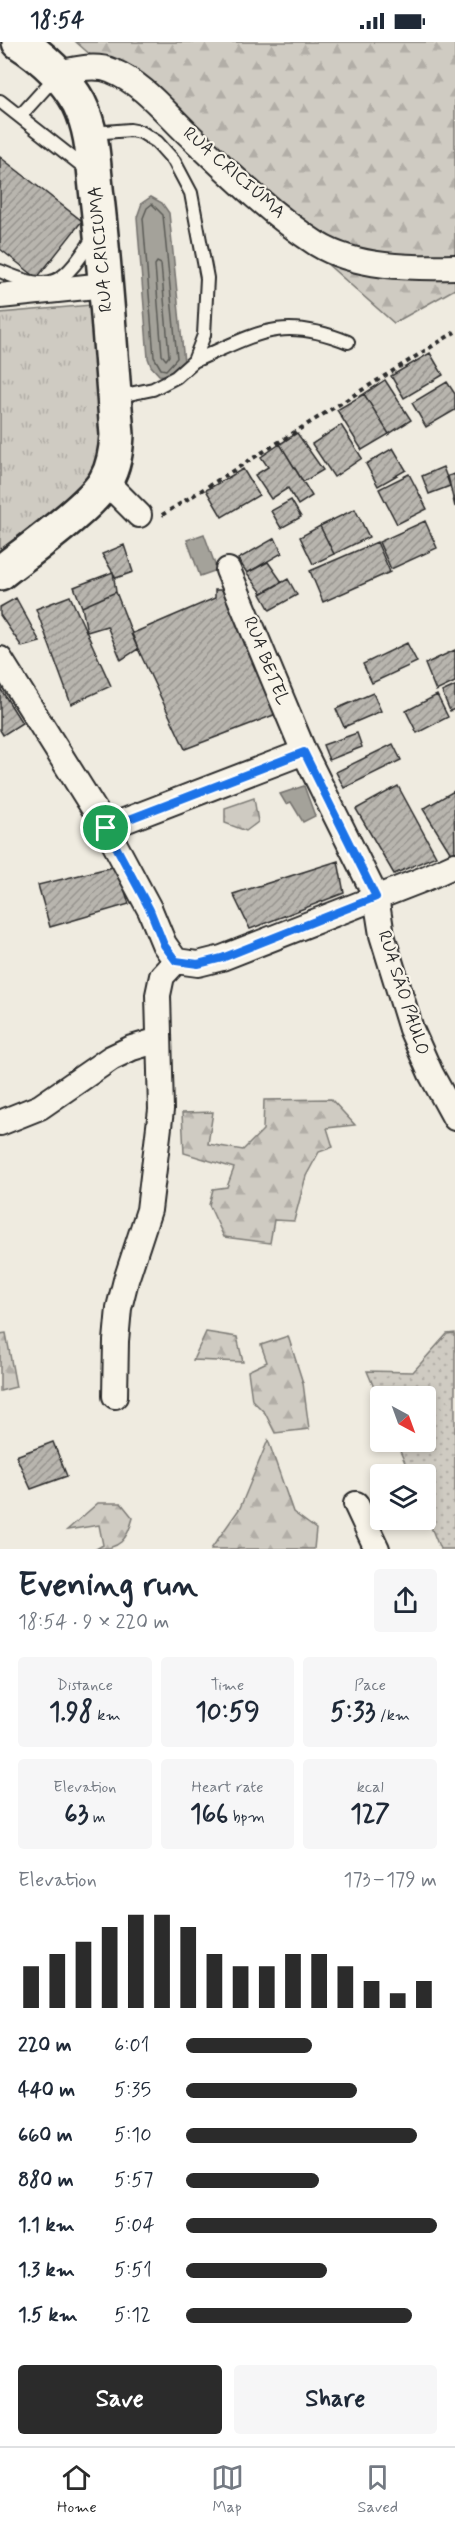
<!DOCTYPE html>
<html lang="en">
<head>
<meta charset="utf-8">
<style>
  :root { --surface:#fff; --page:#f6f6f7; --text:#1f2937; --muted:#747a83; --line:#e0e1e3; --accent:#2b2b2b }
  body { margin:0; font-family:Mynerve,sans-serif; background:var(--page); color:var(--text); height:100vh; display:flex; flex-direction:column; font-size:22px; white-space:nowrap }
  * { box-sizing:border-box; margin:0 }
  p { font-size:20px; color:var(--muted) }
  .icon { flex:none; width:33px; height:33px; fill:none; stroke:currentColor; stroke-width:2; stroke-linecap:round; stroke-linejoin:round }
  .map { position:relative; height:1507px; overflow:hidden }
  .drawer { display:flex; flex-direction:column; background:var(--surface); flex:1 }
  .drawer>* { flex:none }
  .needle { width:39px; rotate:139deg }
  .fabs { position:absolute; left:370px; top:1344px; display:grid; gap:12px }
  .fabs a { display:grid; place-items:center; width:66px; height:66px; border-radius:6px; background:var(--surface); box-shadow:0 3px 9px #0003; font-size:30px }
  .pin { position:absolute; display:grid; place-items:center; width:51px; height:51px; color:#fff; margin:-26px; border:3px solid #fff; border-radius:50%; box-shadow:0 2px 6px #0007 }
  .round { display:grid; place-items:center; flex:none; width:63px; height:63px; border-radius:6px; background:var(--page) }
  .overview { display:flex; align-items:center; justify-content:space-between; height:102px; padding:0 18px }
  h1 { font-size:33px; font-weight:700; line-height:45px }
  .metrics { display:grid; grid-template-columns:repeat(3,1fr); gap:9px; height:102px; padding:6px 18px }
  .metrics div { display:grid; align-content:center; border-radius:6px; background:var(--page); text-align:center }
  .metrics b { font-size:26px; font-weight:700 }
  .metrics small { font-size:16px; font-weight:400 }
  .metrics p { font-size:16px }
  .chart { height:168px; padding:12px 18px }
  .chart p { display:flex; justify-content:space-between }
  .chart svg { width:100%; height:108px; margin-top:6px; stroke:var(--accent); stroke-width:6 }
  .primary-button { display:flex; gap:12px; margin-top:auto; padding:12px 18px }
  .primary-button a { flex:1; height:69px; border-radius:6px; background:var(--accent); color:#fff; font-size:24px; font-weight:700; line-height:69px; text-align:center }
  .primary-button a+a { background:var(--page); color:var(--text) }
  ul { padding:0 18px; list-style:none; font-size:20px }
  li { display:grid; grid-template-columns:96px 72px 1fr; align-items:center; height:45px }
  li i { height:15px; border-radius:8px; background:var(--accent) }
  .status { display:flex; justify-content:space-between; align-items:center; height:42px; padding:0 30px; background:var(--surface); direction:ltr }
  .status svg { height:16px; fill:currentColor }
  .dock { display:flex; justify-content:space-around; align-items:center; height:84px; border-top:2px solid var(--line); background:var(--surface); font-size:16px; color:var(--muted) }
  .dock a { display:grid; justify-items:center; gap:3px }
  .dock .active { color:var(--accent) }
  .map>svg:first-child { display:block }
  .grass { fill:url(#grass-dots); stroke:#7d7b76; stroke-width:1.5 }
  .forest { fill:url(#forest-firs); stroke:#7d7b76; stroke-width:1.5 }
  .park { fill:url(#park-tufts); stroke:#7d7b76; stroke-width:1.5 }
  .water { fill:#a4a29a; stroke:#74726e; stroke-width:1.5 }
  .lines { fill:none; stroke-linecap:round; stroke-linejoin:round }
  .shore { stroke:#5b5b57; stroke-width:1.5 }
  .building { fill:url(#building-hatch); stroke:#2b2b2b; stroke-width:1.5 }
  .lane-casing { stroke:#2b2b2b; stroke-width:16 }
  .street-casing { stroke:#2b2b2b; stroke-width:28 }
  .secondary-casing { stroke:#2b2b2b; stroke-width:38 }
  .path { stroke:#2b2b2b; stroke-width:4; stroke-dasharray:4.5 4.5; stroke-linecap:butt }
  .lane { stroke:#f7f3e8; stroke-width:12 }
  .street { stroke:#f7f3e8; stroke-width:24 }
  .secondary { stroke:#f7f3e8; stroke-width:33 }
  .route-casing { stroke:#fff; stroke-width:12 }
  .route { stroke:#1a73e8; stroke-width:8 }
  .labels { text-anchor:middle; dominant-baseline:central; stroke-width:4.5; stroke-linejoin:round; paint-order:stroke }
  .street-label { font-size:18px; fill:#2b2b2b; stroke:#f7f3e8 }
</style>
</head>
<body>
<div class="status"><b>18:54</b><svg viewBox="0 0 49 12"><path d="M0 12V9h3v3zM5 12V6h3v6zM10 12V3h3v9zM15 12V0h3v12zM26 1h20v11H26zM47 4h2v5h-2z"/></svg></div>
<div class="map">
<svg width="455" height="1507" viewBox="0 0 455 1507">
  <defs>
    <pattern id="grass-dots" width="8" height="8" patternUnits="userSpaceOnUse" patternTransform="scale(1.5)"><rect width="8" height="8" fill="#cfcbc2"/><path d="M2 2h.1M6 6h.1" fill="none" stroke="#b2aea7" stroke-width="1.8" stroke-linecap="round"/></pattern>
    <pattern id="forest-firs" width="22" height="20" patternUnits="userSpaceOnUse" patternTransform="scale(1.5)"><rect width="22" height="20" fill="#cfcbc2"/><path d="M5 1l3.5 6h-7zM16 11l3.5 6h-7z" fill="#b2aea7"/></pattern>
    <pattern id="park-tufts" width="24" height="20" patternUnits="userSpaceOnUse" patternTransform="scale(1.5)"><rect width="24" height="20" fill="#cfcbc2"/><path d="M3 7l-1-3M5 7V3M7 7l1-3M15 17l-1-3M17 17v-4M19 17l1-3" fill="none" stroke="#b2aea7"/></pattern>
    <pattern id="building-hatch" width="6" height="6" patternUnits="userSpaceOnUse" patternTransform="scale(1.5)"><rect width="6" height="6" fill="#b8b5ae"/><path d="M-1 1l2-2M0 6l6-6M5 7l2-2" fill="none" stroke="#96938e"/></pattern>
  </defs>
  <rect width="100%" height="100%" fill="#efebe0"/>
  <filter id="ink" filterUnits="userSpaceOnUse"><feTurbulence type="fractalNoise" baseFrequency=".0167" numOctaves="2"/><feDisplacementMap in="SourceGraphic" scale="12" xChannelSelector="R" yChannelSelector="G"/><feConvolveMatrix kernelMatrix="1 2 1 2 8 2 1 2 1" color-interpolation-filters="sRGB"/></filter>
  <g filter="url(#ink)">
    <path class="grass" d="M 455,1291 L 455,1507 L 440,1507 L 426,1473 L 426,1432 L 410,1432 L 396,1400 L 426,1400 L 426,1354 L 381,1354 L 381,1362 L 367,1329 L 413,1330 L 447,1292 Z"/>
    <path class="forest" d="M 76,0 L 455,0 L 455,247 L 394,281 Z
      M 254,756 L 258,780 L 246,789 L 225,781 L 225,766 Z
      M 331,1057 L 355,1083 L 327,1086 L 333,1105 L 319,1110 L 306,1134 L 294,1179 L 274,1178 L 270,1201 L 224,1195 L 209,1163 L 213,1147 L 227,1145 L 234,1126 L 184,1111 L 182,1071 L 213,1070 L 208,1102 L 243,1108 L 263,1088 L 264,1058 Z
      M 206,1290 L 237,1295 L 243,1320 L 193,1318 Z
      M 6,1291 L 16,1345 L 0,1349 L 0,1292 Z
      M 288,1294 L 303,1341 L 309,1387 L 275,1391 L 265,1371 L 252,1358 L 248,1329 L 267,1320 L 261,1303 Z
      M 268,1398 L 293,1470 L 316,1487 L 314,1507 L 211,1507 L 240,1466 Z
      M 98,1461 L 121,1461 L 133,1476 C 127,1498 120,1507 96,1507 L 103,1503 L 99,1483 L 67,1488 Z"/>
    <path class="park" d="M 114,261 L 119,434 L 0,543 L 0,271 Z"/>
    <path class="water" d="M 151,155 L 162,161 L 169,171 L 184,320 L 169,334 L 159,333 L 151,324 L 148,316 L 137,175 L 142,161 Z
      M 204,492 L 217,528 L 200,534 L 187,498 Z
      M 304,744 L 315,774 L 303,780 L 291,760 L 286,762 L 280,752 Z"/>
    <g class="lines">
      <path class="shore" d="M 152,162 L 163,173 L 177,316 L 166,328 L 161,327 L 154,315 L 143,176 L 147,166 Z
        M 157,220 L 161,222 L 169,314 L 166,318 L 162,313 L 155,223 Z"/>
    </g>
    <path class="building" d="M 0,115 L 82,179 L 37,236 L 0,207 Z
      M 430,311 L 443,333 L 404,356 L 391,334 Z
      M 385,338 L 411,378 L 389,392 L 364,352 Z
      M 447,340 L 455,352 L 455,368 L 426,385 L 412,361 Z
      M 364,352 L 389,392 L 362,408 L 337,368 Z
      M 341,383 L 362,416 L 334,435 L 312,402 Z
      M 297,391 L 323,428 L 303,440 L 280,402 Z
      M 280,402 L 312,454 L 298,463 L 288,446 L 271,457 L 255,433 L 268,425 L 261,415 Z
      M 393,406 L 406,428 L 378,444 L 366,422 Z
      M 443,425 L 450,444 L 429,452 L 422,434 Z
      M 243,427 L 259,453 L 222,475 L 206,448 Z
      M 409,432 L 427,467 L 397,482 L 379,447 Z
      M 455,432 L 455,465 L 448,434 Z
      M 291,458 L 301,475 L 281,486 L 271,469 Z
      M 355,467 L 369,495 L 334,512 L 320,484 Z
      M 425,479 L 437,506 L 391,527 L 379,500 Z
      M 320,484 L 334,512 L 313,522 L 300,495 Z
      M 275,496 L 282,511 L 247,531 L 238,517 Z
      M 377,500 L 390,530 L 323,560 L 310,529 Z
      M 124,503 L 133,530 L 116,536 L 102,512 Z
      M 268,520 L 282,540 L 262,551 L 247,531 Z
      M 113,530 L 116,550 L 82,565 L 74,545 Z
      M 288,537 L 297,553 L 270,568 L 261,552 Z
      M 215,548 L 235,548 L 279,671 L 185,707 L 131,592 L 215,556 Z
      M 116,550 L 138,607 L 121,618 L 107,584 L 87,590 L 82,565 Z
      M 70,554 L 111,644 L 71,662 L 36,567 Z
      M 16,556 L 40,600 L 22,605 L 0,573 L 0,565 Z
      M 407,601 L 417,620 L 372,641 L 363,622 Z
      M 455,608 L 455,640 L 436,649 L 425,622 Z
      M 455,644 L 455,667 L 450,669 L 442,650 Z
      M 0,646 L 22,681 L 3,693 L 0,688 Z
      M 373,651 L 381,669 L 344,685 L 336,667 Z
      M 437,653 L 448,675 L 417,691 L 406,669 Z
      M 357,691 L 362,705 L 329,718 L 323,703 Z
      M 393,702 L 401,718 L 344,746 L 336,730 Z
      M 398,744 L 436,814 L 394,832 L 356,767 Z
      M 454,749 L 455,814 L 453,815 L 423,767 Z
      M 338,819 L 344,851 L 250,887 L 233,852 Z
      M 117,824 L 129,862 L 50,885 L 38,843 Z
      M 53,1400 L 67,1434 L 31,1447 L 16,1414 Z"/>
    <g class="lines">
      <defs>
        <path id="lane" d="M 0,59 L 89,129
          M 20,74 L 58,32
          M 92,91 L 130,88 L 141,90 L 157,100 L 174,119 L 191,151 L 207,236 L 204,293 L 194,319 L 176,335 L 153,347 L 115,355
          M 0,229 C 55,253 63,241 94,195
          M 194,319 C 257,292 280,273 348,300"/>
        <path id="street" d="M 59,31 C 76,27 96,22 112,29 C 142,41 163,68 186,90 C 227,129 269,171 317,202 C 356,226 411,226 455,225
          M 0,254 L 105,243
          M 106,440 L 139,473
          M 228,528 L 304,710 L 376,855 L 382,893 L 411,987 L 431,1032 L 455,1076
          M 0,617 L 106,786 L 150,868 L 164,902 L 176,919 L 198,922 L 222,916 L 424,837 L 455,823
          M 106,786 L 304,710
          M 0,1081 L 40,1065 L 111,1016 L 132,1006 L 159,998
          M 115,1354 L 116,1299 L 119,1266 L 126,1238 L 149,1168 L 161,1068 L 158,953 L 162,934 L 176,919
          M 356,1462 L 377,1507"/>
        <path id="secondary" d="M 0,531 C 25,511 93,463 106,438 C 114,424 116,409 117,393 C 111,314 106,234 97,155 C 93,123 94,91 79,61 C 64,34 44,16 19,0"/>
      </defs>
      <use href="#lane" class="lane-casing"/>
      <use href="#street" class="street-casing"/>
      <use href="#secondary" class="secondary-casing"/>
      <path class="path" d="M 162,473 L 455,290"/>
      <use href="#lane" class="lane"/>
      <use href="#street" class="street"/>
      <use href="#secondary" class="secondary"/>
    </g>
  </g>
  <g class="lines" filter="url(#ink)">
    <defs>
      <path id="route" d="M 304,710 L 376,855 L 222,916 L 198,922 L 176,919 L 164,903 L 150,868 L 106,786 Z"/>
    </defs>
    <use href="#route" class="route-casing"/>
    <use href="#route" class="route"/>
  </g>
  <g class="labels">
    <g class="street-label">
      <text transform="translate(234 131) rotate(41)">RUA CRICIÚMA</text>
      <text transform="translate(101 207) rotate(-95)">RUA CRICIUMA</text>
      <text transform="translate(266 619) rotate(68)">RUA BETEL</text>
      <text transform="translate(403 951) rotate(72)">RUA SÃO PAULO</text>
    </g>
  </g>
</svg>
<div class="fabs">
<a><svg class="needle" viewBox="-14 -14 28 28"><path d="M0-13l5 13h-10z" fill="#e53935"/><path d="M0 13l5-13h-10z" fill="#747a83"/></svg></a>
<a><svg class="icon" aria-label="layers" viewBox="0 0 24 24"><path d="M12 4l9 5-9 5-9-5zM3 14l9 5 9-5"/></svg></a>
</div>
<div class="pin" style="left:106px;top:786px;background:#1e9e55"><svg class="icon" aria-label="arrive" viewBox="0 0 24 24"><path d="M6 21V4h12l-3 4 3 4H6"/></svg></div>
</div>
<section class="drawer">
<div class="overview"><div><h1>Evening run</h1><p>18:54 · 9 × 220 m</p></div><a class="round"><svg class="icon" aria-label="share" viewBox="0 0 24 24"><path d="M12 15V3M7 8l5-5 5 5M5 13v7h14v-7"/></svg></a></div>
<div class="metrics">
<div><p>Distance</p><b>1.98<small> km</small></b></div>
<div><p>Time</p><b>10:59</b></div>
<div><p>Pace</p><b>5:33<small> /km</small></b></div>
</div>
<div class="metrics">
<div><p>Elevation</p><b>63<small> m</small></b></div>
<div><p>Heart rate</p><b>166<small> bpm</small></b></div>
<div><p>kcal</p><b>127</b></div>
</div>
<div class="chart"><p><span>Elevation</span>173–179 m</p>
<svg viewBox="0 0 160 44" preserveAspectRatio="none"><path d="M5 44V27M15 44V22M25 44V17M35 44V11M45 44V6M55 44V6M65 44V11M75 44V22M85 44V27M95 44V27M105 44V22M115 44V22M125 44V27M135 44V33M145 44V38M155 44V33"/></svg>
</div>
<ul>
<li><b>220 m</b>6:01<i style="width:50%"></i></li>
<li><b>440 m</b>5:35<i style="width:68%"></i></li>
<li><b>660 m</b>5:10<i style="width:92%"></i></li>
<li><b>880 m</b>5:57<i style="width:53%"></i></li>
<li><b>1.1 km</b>5:04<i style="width:100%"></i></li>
<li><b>1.3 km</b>5:51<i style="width:56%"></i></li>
<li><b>1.5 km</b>5:12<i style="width:90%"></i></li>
</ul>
<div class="primary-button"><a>Save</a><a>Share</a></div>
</section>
<nav class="dock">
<a class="active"><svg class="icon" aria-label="home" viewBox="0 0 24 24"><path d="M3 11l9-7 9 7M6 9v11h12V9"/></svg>Home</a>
<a><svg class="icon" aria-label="map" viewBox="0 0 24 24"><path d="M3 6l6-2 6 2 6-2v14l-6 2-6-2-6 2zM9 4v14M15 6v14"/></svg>Map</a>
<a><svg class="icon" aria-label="saved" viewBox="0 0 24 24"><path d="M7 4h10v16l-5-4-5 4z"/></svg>Saved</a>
</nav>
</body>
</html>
